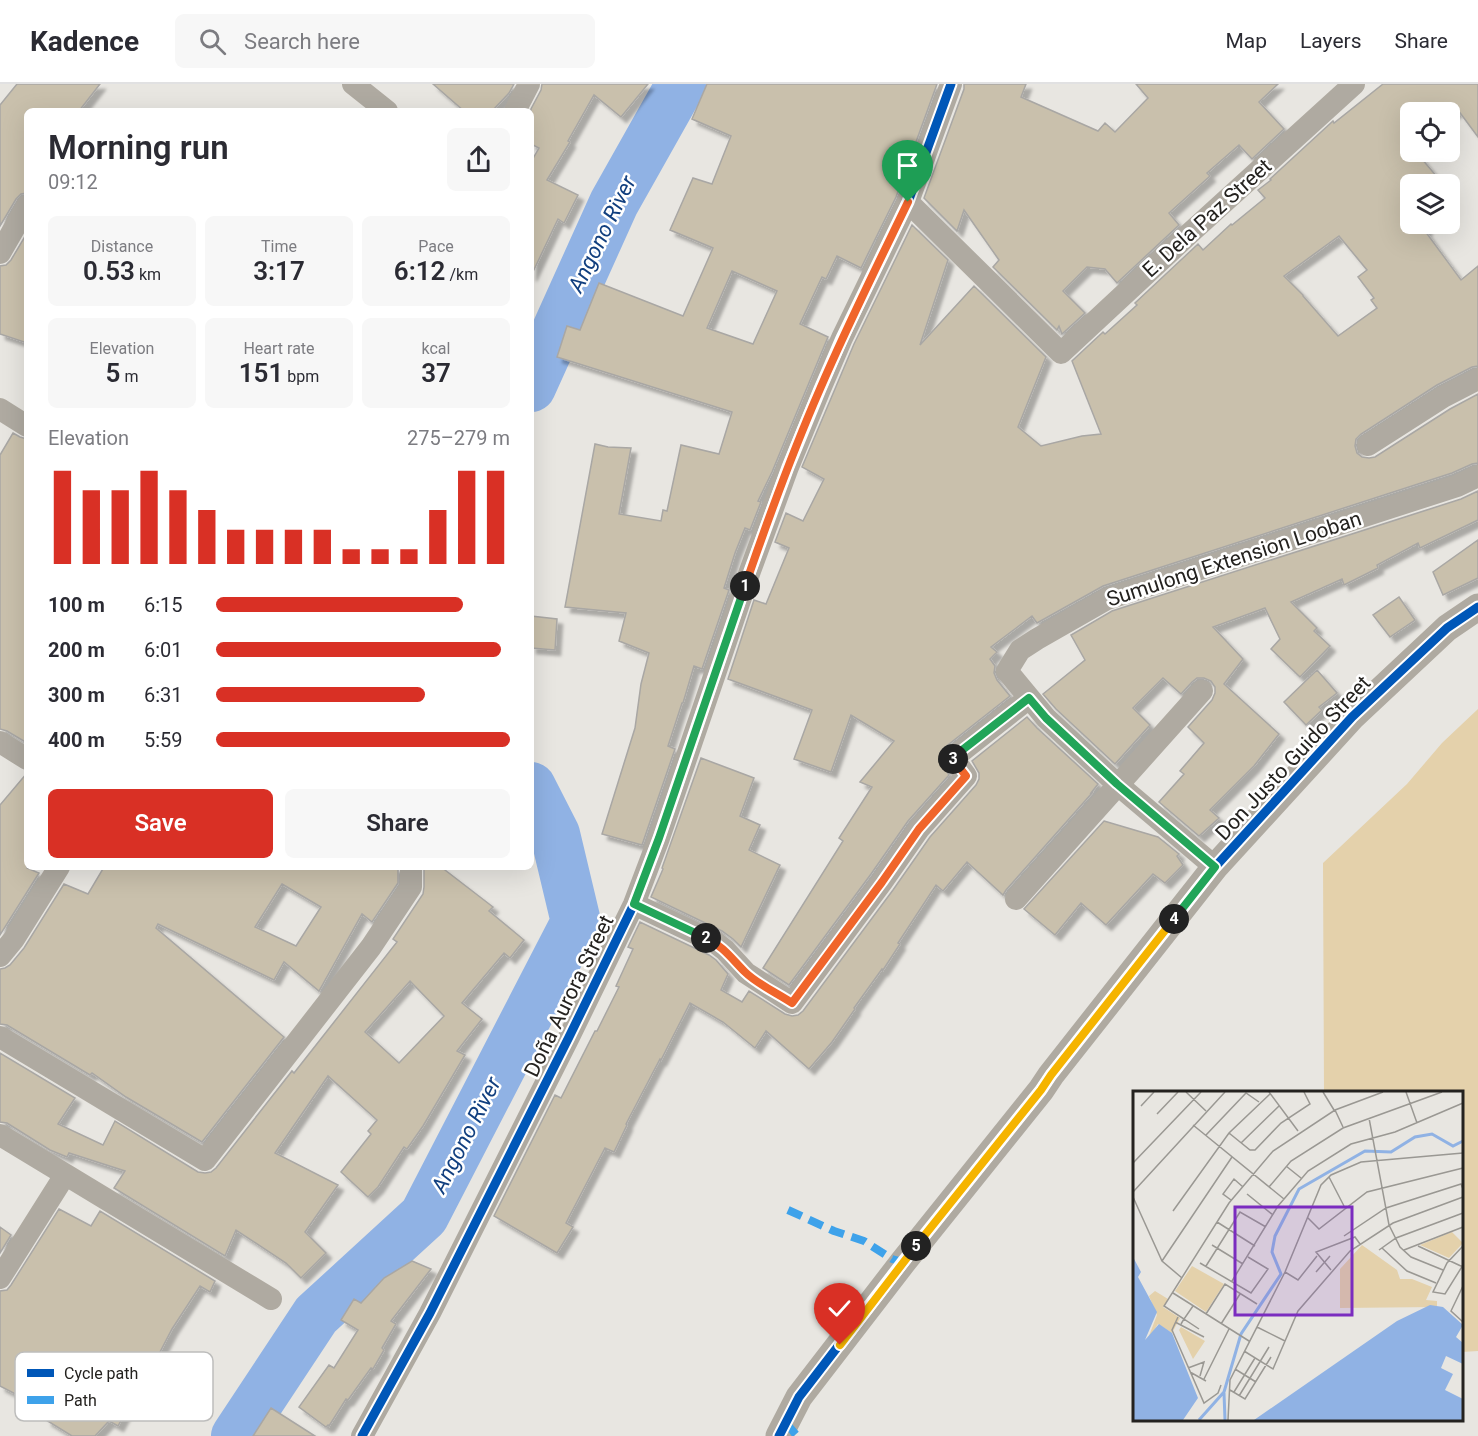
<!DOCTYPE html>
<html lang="en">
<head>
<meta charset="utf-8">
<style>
  :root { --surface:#fff; --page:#f7f7f7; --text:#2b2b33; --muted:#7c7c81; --line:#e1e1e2; --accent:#d93025 }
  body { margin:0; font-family:Roboto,sans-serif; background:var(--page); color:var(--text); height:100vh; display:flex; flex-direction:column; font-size:22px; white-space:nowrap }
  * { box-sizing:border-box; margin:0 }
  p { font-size:20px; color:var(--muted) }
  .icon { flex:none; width:33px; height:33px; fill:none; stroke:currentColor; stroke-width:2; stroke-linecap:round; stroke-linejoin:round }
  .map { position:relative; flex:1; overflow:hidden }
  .sheet { position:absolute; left:24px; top:24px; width:510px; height:762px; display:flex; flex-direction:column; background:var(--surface); border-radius:9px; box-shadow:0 6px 24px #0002 }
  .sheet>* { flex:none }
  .tools { position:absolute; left:1400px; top:18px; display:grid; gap:12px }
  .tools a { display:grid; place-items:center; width:60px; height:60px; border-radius:9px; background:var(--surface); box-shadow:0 6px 24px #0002; font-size:30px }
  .pin { position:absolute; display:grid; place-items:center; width:51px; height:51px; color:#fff; margin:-62px -26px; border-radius:50% 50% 50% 0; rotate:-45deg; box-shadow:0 0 6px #0007 }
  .pin .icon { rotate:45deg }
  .km { position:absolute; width:30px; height:30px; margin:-15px; border-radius:50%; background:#222; color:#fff; font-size:16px; line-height:30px; text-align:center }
  .round { display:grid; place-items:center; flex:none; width:63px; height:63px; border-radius:9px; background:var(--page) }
  .headline { display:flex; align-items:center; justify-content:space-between; height:102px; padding:0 24px }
  h1 { font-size:33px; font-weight:600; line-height:45px }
  .metrics { display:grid; grid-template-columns:repeat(3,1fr); gap:9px; height:102px; padding:6px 24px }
  .metrics div { display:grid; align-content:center; border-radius:9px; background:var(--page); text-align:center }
  .metrics b { font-size:26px; font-weight:600 }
  .metrics small { font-size:16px; font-weight:400 }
  .metrics p { font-size:16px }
  .chart { height:168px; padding:12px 24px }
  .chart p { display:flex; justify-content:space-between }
  .chart svg { width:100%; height:108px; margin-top:6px; stroke:var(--accent); stroke-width:6 }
  .action { display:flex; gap:12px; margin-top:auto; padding:12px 24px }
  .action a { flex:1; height:69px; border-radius:9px; background:var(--accent); color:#fff; font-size:24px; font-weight:600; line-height:69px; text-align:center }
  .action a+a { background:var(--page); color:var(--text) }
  ul { padding:0 24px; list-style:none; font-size:20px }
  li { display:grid; grid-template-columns:96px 72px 1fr; align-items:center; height:45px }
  li i { height:15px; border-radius:8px; background:var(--accent) }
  header { display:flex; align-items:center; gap:36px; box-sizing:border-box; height:84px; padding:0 30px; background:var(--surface); border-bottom:2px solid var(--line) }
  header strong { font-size:28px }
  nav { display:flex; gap:33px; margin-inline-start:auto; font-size:21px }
  .search { width:420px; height:54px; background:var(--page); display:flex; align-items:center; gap:15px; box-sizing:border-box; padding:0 21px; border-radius:9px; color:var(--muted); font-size:22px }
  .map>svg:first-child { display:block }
  .green { fill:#e4d1ab }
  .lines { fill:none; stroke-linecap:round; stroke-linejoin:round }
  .river { stroke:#90b2e4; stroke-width:50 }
  .building { fill:#c9c0ac; stroke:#a9a7a4; stroke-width:1.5; fill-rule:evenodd; filter:url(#shadow) }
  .minor { stroke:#afaaa1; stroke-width:22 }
  .tertiary { stroke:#afaaa1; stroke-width:27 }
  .quiet { stroke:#3ea2ea; stroke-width:8; stroke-dasharray:15 8; stroke-linecap:butt }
  .cycleway-casing { stroke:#fff; stroke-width:13 }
  .cycleway { stroke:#0057b8; stroke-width:9 }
  .split-1-casing { stroke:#fff; stroke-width:12 }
  .split-2-casing { stroke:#fff; stroke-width:12 }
  .split-3-casing { stroke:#fff; stroke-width:12 }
  .split-4-casing { stroke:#fff; stroke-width:12 }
  .split-5-casing { stroke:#fff; stroke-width:12 }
  .split-6-casing { stroke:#fff; stroke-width:12 }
  .split-1 { stroke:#f0652b; stroke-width:8 }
  .split-2 { stroke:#22a559; stroke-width:8 }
  .split-3 { stroke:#f0652b; stroke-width:8 }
  .split-4 { stroke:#22a559; stroke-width:8 }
  .split-5 { stroke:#f5b400; stroke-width:8 }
  .split-6 { stroke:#f5b400; stroke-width:8 }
  .labels { text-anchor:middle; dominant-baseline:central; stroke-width:5; stroke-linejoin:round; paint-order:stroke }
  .street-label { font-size:21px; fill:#24221f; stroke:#fff }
  .water-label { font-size:22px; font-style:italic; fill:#113f7f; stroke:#fff }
  .inset-river { fill:none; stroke:#90b2e4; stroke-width:3 }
  .inset-road { fill:none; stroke:#9a9893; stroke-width:1.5 }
  .view { fill:#7b2cbf; fill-opacity:0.15; stroke:#7b2cbf; stroke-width:3 }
  .inset-edge { fill:none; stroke:#24221f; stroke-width:3 }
  .key { fill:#fff; stroke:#bdbdbc; stroke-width:1.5 }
  .key-label { font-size:16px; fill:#24221f }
</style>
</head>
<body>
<header>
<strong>Kadence</strong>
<div class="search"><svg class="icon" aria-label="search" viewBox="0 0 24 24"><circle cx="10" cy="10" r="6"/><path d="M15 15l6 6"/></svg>Search here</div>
<nav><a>Map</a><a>Layers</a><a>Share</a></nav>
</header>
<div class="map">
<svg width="1478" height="1352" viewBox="0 0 1478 1352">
  <defs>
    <filter id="shadow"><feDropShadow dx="5.5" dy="5.5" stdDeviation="1.5" flood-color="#0004"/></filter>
  </defs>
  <rect width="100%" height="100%" fill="#e8e6e1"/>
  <path class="green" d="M 1478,625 L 1478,1267 L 1462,1268 L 1462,1008 L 1324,1008 L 1323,779 L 1407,700 L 1442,659 Z"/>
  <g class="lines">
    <path class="river" d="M 531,303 L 614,119 L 681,0
      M 236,1352 L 316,1231 L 424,1132 L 576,838 L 555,750 L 531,703"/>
  </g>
  <path class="building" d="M 17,0 L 100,0 L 79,27 L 27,27 L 27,109 L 21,110 L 16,115 L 0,142 L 0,21 Z
    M 433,0 L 514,0 L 509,9 L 492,27 L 464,27 Z
    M 542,0 L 648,0 L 621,33 L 594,11 L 568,57 L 570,58 L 547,96 L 578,111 L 564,139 L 558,135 L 531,192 L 531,78 L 539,64 L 531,60 L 531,25 L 541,6 Z
    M 707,0 L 937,0 L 896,113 L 861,184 L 837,172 L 826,195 L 822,193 L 800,240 L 828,253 L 772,388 L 758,417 L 761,418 L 750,446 L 745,444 L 735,469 L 724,504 L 729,506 L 702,585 L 694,582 L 683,619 L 682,619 L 668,662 L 675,665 L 642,761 L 602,750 L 635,644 L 641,600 L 649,569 L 619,557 L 626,529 L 565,523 L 595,360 L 608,363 L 631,364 L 619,430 L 661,437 L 663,426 L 667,427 L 681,361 L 719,370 L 732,328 L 557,273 L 567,242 L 580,246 L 599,199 L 683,232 L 713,164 L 670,146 L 693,94 L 712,100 L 731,52 L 692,35 ZM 732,187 L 777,207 L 753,260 L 707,244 Z
    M 964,0 L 1026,0 L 1021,13 L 1098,47 L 1105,39 L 1115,48 L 1148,14 L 1136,0 L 1278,0 L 1259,18 L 1284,45 L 1252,75 L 1239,61 L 1207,89 L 1210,92 L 1169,129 L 1179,141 L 1117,199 L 1105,185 L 1087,183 L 1063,207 L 1085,229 L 1062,250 L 1059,242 L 1057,246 L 993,183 L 999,176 L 964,126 L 957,147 L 924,114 L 964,5 Z
    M 1383,0 L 1478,0 L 1478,53 L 1458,26 L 1449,32 L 1449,28 L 1410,28 L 1410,68 L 1416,68 L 1443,100 L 1410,100 L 1410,140 L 1426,140 L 1424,141 L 1427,145 L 1425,147 L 1461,196 L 1478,182 L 1478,282 L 1472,283 L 1437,301 L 1361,350 L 1356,355 L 1355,362 L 1357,369 L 1362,373 L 1369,374 L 1375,373 L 1450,325 L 1478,310 L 1478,379 L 1472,380 L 1452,389 L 1103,502 L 1037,539 L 1032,532 L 991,563 L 997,568 L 990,575 L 995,582 L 994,589 L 997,596 L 1010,612 L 944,664 L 940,669 L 940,676 L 949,691 L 908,737 L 871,790 L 789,901 L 763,884 L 843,757 L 839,754 L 872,703 L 860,698 L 894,657 L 851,631 L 831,688 L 794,675 L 812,626 L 728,595 L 754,516 L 766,520 L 789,464 L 775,458 L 786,429 L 803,437 L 824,395 L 802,383 L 854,260 L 912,141 L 948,176 L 920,261 L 974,202 L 1046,273 L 1018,343 L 1041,362 L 1082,352 L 1101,350 L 1072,277 L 1103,248 L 1105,250 L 1137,221 L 1135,219 L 1198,160 L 1203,166 L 1231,140 L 1232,141 L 1265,114 L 1258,106 L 1271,96 L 1270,95 L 1333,37 L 1334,39 ZM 1339,152 L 1367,186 L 1358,193 L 1374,214 L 1371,216 L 1377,224 L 1338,252 L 1303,212 L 1303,211 L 1284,192 Z
    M 27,149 L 27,259 L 0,250 L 0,182 L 6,181 L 11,176 Z
    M 13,349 L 20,353 L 27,355 L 27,659 L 7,647 L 0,645 L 0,371 Z
    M 1478,407 L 1478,436 L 1420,464 L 1418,459 L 1377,481 L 1378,484 L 1344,501 L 1342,495 L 1291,518 L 1317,544 L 1314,547 L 1330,562 L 1300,593 L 1271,565 L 1280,555 L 1265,524 L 1213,543 L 1243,575 L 1224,600 L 1279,650 L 1254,682 L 1210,726 L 1219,734 L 1199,752 L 1159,718 L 1184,690 L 1180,687 L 1204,659 L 1188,643 L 1212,616 L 1215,609 L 1215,603 L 1211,597 L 1204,594 L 1197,594 L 1192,598 L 1181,610 L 1163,594 L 1133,624 L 1150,641 L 1115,680 L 1056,625 L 1043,610 L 1085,576 L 1071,551 L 1112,527 L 1461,415 Z
    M 1478,456 L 1478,494 L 1443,511 L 1433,488 Z
    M 1399,513 L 1415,536 L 1390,553 L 1373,531 Z
    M 531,532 L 557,535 L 555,566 L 531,564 Z
    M 1317,586 L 1337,609 L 1319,623 L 1322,626 L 1306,641 L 1284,618 Z
    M 1027,633 L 1037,644 L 1098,700 L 1091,709 L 1092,709 L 1006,806 L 1003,811 L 967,778 L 943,807 L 936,801 L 898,859 L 900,860 L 883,886 L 882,885 L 854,924 L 855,925 L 832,958 L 809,985 L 766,947 L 755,964 L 723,938 L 690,919 L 661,976 L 660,975 L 626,1040 L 627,1041 L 614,1068 L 605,1064 L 566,1139 L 573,1143 L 557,1169 L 494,1132 L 555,1011 L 561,1014 L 595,947 L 597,947 L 619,903 L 616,902 L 633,865 L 628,863 L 640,838 L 709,871 L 716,876 L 728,890 L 721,906 L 742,918 L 749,907 L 785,930 L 792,932 L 798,931 L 803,927 L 893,806 L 930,753 L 976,701 L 979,695 L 979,689 L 972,677 Z
    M 701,674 L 754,694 L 740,732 L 760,741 L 749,766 L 780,781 L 741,863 L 733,855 L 722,847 L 651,813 L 663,785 L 662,784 Z
    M 27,689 L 27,784 L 39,789 L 0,851 L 0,721 Z
    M 1104,737 L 1158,753 L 1179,770 L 1177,772 L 1183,781 L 1165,799 L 1153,790 L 1106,841 L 1081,819 L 1055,851 L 1024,825 Z
    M 104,783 L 398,783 L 398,799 L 372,838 L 362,830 L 319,907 L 284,878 L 274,896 L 158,840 L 156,844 L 284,953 L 202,1058 L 126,1013 L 92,989 L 90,991 L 7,941 L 0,940 L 0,885 L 5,884 L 10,881 L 24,864 L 64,800 L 88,810 ZM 282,800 L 321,823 L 296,862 L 255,843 Z
    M 424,783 L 441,783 L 493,823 L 489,827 L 524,856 L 510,874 L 504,869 L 462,919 L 482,935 L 457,967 L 465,971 L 423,1042 L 407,1065 L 404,1063 L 378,1103 L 368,1113 L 341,1088 L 371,1050 L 368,1047 L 377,1036 L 328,992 L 275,1069 L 338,1101 L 305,1148 L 326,1169 L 301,1194 L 286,1179 L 236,1146 L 225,1172 L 114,1104 L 125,1087 L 69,1069 L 67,1073 L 50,1066 L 7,1039 L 0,1038 L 0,969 L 75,1014 L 58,1040 L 103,1061 L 115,1037 L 198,1088 L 205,1089 L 211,1088 L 216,1084 L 292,987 L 294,989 L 397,858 L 393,855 L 423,810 L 424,803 ZM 410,897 L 444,932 L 399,979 L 365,948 Z
    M 59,1125 L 91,1142 L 100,1127 L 215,1197 L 210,1208 L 200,1202 L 172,1245 L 134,1318 L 132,1317 L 118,1342 L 109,1337 L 95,1352 L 72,1352 L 46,1336 L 48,1333 L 33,1324 L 35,1320 L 0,1302 L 0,1207 L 7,1206 L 11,1201 Z
    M 0,1143 L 11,1151 L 0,1169 Z
    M 412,1177 L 431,1185 L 391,1237 L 396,1240 L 382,1264 L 384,1266 L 373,1285 L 371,1284 L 348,1316 L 346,1315 L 329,1342 L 328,1341 L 326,1343 L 299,1323 L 329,1281 L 334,1284 L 358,1246 L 341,1236 L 354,1215 L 361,1219 L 384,1194 Z
    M 271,1324 L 315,1352 L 253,1352 Z"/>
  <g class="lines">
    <path class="minor" d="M 353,0 L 387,27
      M 515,27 L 529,0
      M 908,118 L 1061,269 L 1189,150 L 1354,0
      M 0,169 L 27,122
      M 0,325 L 27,342
      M 1368,361 L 1443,313 L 1478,295
      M 0,658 L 27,675
      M 1215,783 L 1117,700 L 1046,634 L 1007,587 L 1020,566 L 1037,555 L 1107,515 L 1457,402 L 1478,392
      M 1016,815 L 1202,607
      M 634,820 L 716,859 L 725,866 L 746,889 L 792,919 L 882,798 L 919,745 L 966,692 L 953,674 L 1029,614
      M 0,872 L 14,855 L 59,783
      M 0,953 L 205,1076 L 371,863 L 411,803 L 411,783
      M 0,1051 L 271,1215
      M 0,1194 L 65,1091
      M 362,1352 L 430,1229 L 569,953 L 634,820 L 659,754 L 750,487 L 788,383 L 820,305 L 842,254 L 908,118 L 951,0"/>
    <path class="tertiary" d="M 779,1352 L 799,1313 L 903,1178 L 1041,1006 L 1051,991 L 1215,783 L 1352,633 L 1447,544 L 1478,523"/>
    <path class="quiet" d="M 788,1126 L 834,1147 L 864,1157 L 892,1175 L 903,1178
      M 786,1339 L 797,1352"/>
    <defs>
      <path id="cycleway" d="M 362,1352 L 430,1229 L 569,953 L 634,820 L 659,754 L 750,487 L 788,383 L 820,305 L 842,254 L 908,118 L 951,0
        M 779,1352 L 799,1313 L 903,1178 L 1041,1006 L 1051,991 L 1215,783 L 1352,633 L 1447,544 L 1478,523"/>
    </defs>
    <use href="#cycleway" class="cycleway-casing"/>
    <use href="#cycleway" class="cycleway"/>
  </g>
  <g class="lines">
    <defs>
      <path id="split-1" d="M 745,502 C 768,435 792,369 820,305 C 847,242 878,180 908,118"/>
      <path id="split-2" d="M 706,854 L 634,820 L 659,754 L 745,502"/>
      <path id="split-3" d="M 706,854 C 723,862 732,875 745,888 C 757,900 777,909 792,919 L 882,798 L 919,745 L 966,692 L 953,675"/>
      <path id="split-4" d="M 953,675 L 952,674 L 1029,614 L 1046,634 L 1117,700 L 1215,783 L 1174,835"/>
      <path id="split-5" d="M 916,1162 L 1041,1006 L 1051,991 L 1174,835"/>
      <path id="split-6" d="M 840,1261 L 916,1162"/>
    </defs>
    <use href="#split-1" class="split-1-casing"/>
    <use href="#split-2" class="split-2-casing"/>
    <use href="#split-3" class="split-3-casing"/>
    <use href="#split-4" class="split-4-casing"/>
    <use href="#split-5" class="split-5-casing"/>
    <use href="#split-6" class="split-6-casing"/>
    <use href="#split-1" class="split-1"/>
    <use href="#split-2" class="split-2"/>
    <use href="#split-3" class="split-3"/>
    <use href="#split-4" class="split-4"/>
    <use href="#split-5" class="split-5"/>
    <use href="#split-6" class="split-6"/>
  </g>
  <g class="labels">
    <g class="street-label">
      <text transform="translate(1207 134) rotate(-42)">E. Dela Paz Street</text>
      <text transform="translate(1234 475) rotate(-18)">Sumulong Extension Looban</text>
      <text transform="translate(1293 674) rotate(-47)">Don Justo Guido Street</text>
      <text transform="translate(569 912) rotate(-64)">Doña Aurora Street</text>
    </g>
    <g class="water-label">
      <text transform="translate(602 150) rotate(-64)">Angono River</text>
      <text transform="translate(466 1051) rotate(-63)">Angono River</text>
    </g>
  </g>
  <g transform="translate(1133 1007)">
    <rect width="330" height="330" fill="#e8e6e1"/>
    <path d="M 319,141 L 330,152 L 316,167 L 287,154 ZM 229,154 L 264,179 L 267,188 L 279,188 L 299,196 L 293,209 L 304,210 L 304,216 L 207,217 L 207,178 ZM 59,175 L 91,193 L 73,221 L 42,200 ZM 22,200 L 35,208 L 30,216 L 47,227 L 39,242 L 25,233 L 14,250 L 24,224 L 16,205 ZM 48,236 L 72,250 L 60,268 L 46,239 Z" fill="#e4d1ab"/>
    <path d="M 0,166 L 8,181 L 5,186 L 24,221 L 12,249 L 26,233 L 39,242 L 65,307 L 50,329 L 0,329 ZM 297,214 L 310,216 L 330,234 L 323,246 L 330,252 L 330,273 L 313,265 L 308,277 L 320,283 L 312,299 L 330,308 L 330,329 L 121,329 L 264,230 Z" fill="#90b2e4"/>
    <path class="inset-river" d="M 91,302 L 92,329M 66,329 L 91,301 L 108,243 L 148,183 L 139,161 L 142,145 L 166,98 L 232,60 L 258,61 L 282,46 L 299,43 L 320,55 L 330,50"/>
    <path class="inset-road" d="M 53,1 L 73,20M 136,1 L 165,40M 190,1 L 201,19M 273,1 L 284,32M 8,15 L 21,1M 202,19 L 210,36M 24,23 L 45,1M 236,27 L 256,134 L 267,156 L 278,166 L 310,179M 60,34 L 151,108M 96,42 L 117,59 L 122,59 L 148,32 L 177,13 L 171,1M 73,44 L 113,2 L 126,11M 108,52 L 146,15M 0,72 L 68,1M 153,75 L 168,87M 196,86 L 211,115M 136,96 L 158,70 L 210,37 L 309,1M 0,101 L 92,1M 114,103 L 140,124M 0,106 L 29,170 L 49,187M 98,109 L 90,103 L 101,88 L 110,96M 40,120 L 96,42 L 137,3M 174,126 L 186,138 L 234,101 L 330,77M 84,131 L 122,155M 211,145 L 253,117 L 328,93 L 330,98M 79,154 L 110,173M 285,155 L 330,176M 330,155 L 314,172 L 300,201 L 312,203 L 330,174M 249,157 L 274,180 L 303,192M 246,159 L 263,147 L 330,122M 271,159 L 330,136M 29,170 L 99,66M 67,172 L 118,202 L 135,178 L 115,166M 73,175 L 107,121 L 133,136M 198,179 L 183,161 L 222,146 L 227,153M 152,181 L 165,189 L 184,165M 183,181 L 197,165M 99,190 L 145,115 L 175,80 L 218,53 L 262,41 L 330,12M 330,195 L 318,220 L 330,231M 40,202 L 116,250M 60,215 L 51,228 L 66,238M 73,223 L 92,193 L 124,213M 45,226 L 39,239 L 71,312 L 85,302 L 88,294M 42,231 L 71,246M 48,233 L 51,228 L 31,215 L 96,112 L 140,60 L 202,19 L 250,1M 88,233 L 107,203M 124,236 L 152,250M 111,260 L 140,278 L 165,220 L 217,160 L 260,132 L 330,106M 55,277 L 71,271 L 67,285M 102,278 L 123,291M 57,281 L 73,290M 71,288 L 96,238M 97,299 L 112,308 L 138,266M 101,301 L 122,267M 106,305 L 136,256M 95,329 L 97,289 L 152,181 L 188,94 L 198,84 L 228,71 L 330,62"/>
    <path class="view" d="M 102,116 L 219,116 L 219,224 L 102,224 Z"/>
    <rect width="330" height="330" class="inset-edge"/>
  </g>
  <rect x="15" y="1268" width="198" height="69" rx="9" class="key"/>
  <rect x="27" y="1285" width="27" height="8" fill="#0057b8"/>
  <rect x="27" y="1312" width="27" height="8" fill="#3ea2ea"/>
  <g class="key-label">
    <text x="64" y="1295">Cycle path</text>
    <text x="64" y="1322">Path</text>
  </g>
</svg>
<div class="tools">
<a><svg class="icon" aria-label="locate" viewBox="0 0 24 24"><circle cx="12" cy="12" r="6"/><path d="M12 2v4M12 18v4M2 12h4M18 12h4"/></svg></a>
<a><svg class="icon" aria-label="layers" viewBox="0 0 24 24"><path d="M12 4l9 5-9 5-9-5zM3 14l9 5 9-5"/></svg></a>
</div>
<div class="pin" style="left:908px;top:118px;background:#1e9e55"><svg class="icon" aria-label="arrive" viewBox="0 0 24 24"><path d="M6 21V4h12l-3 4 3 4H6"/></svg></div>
<div class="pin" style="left:840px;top:1261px;background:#d93025"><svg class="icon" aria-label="check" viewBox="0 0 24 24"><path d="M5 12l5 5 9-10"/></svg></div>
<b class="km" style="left:745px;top:502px">1</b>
<b class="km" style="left:706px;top:854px">2</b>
<b class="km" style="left:953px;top:675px">3</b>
<b class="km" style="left:1174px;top:835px">4</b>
<b class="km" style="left:916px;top:1162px">5</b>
<section class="sheet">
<div class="headline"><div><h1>Morning run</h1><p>09:12</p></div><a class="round"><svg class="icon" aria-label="share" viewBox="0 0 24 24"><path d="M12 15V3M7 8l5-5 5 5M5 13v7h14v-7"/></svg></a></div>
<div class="metrics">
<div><p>Distance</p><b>0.53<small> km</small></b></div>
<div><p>Time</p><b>3:17</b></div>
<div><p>Pace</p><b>6:12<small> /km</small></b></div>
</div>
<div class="metrics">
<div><p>Elevation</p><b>5<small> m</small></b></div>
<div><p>Heart rate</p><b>151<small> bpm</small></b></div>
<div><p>kcal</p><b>37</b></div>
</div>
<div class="chart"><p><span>Elevation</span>275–279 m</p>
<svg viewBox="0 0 160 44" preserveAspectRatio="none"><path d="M5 44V6M15 44V14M25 44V14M35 44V6M45 44V14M55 44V22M65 44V30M75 44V30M85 44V30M95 44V30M105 44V38M115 44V38M125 44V38M135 44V22M145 44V6M155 44V6"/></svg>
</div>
<ul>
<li><b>100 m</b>6:15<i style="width:84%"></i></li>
<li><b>200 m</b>6:01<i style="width:97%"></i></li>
<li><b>300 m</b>6:31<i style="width:71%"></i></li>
<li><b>400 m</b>5:59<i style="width:100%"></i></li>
</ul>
<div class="action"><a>Save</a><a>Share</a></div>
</section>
</div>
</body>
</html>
